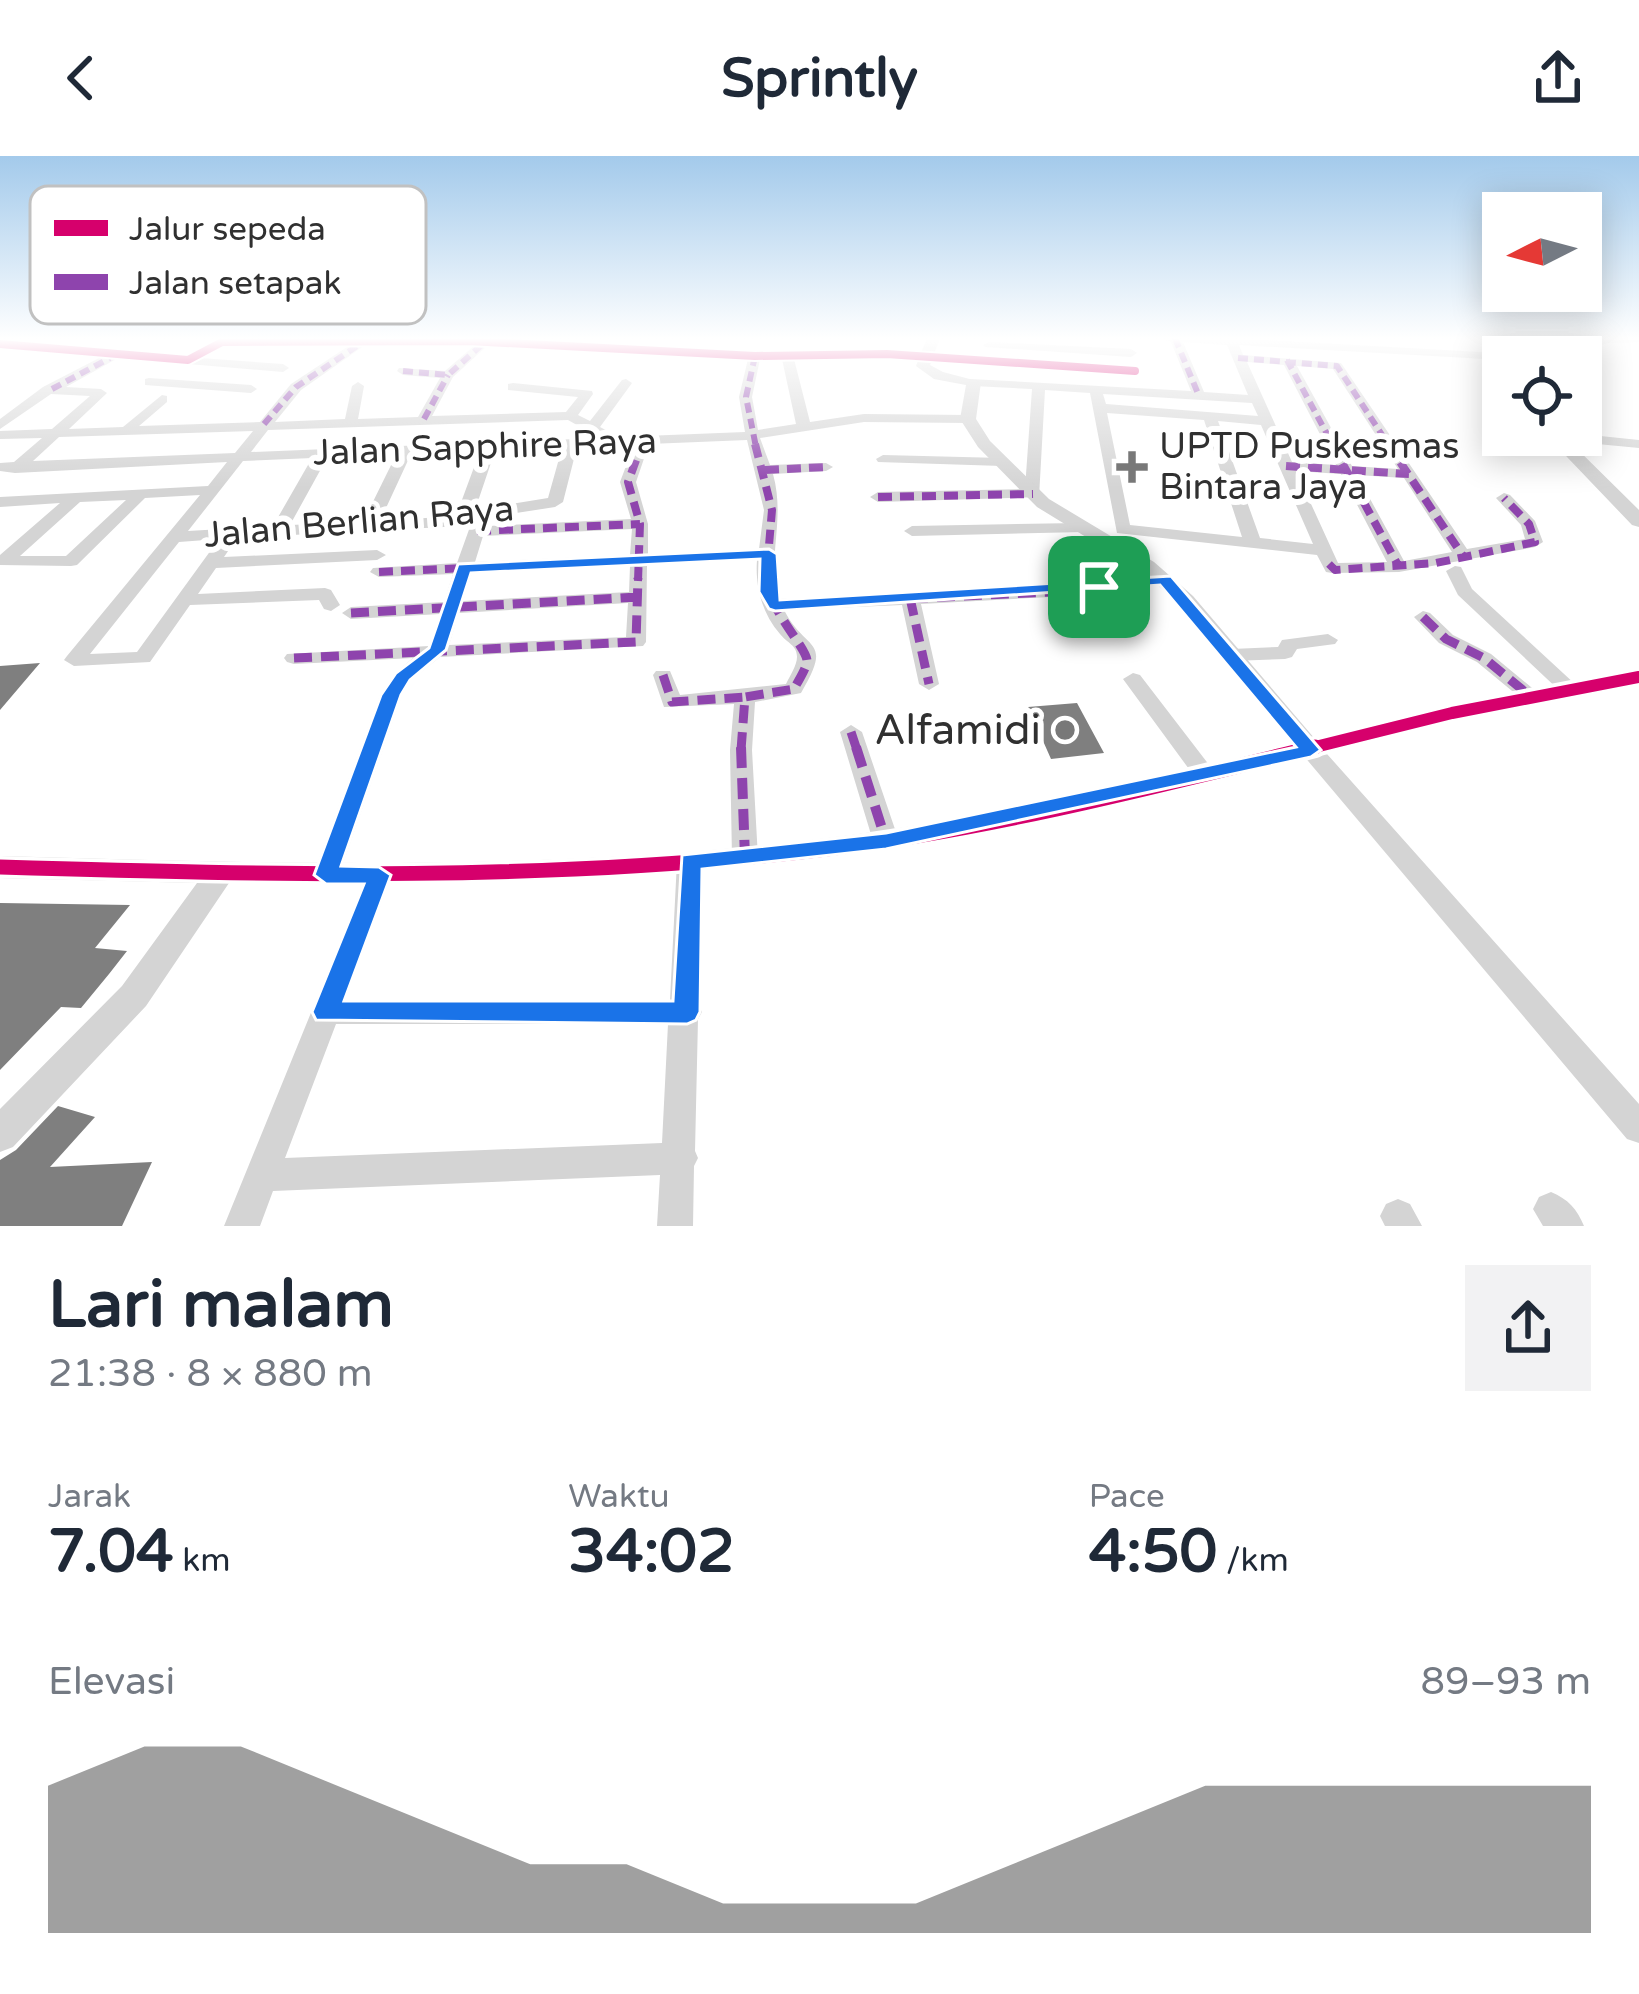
<!DOCTYPE html>
<html lang="id">
<head>
<meta charset="utf-8">
<style>
  :root { --surface:#fff; --page:#f2f2f3; --text:#1f2937; --muted:#747a83; --accent:#787878 }
  body { margin:0; font-family:"Varela Round",sans-serif; background:var(--page); color:var(--text); height:100vh; display:flex; flex-direction:column; font-size:45px; white-space:nowrap }
  * { box-sizing:border-box; margin:0 }
  p { font-size:39px; color:var(--muted) }
  .icon { flex:none; width:66px; height:66px; fill:none; stroke:currentColor; stroke-width:2; stroke-linecap:round; stroke-linejoin:round }
  .map { position:relative; height:1070px; overflow:hidden }
  .side { display:flex; flex-direction:column; background:var(--surface); flex:1 }
  .side>* { flex:none }
  .needle { width:78px; rotate:264deg }
  .controls { position:absolute; left:1482px; top:36px; display:grid; gap:24px }
  .controls a { display:grid; place-items:center; width:120px; height:120px; border-radius:0px; background:var(--surface); box-shadow:0 6px 30px #0003; font-size:60px }
  .pin { position:absolute; display:grid; place-items:center; width:102px; height:102px; color:#fff; margin:-51px; border-radius:24px; box-shadow:0 6px 18px #0006 }
  .round { display:grid; place-items:center; flex:none; width:126px; height:126px; border-radius:0px; background:var(--page) }
  .head { display:flex; align-items:center; justify-content:space-between; height:204px; padding:0 48px }
  h1 { font-size:66px; font-weight:800; line-height:90px }
  .metrics { display:grid; grid-template-columns:repeat(3,1fr); gap:18px; height:204px; padding:12px 48px }
  .metrics div { display:grid; align-content:center }
  .metrics b { font-size:60px; font-weight:800 }
  .metrics small { font-size:33px; font-weight:400 }
  .metrics p { font-size:33px }
  .chart { height:336px; padding:24px 48px }
  .chart p { display:flex; justify-content:space-between }
  .chart svg { width:100%; height:216px; margin-top:12px; fill:var(--accent); opacity:.7 }
  header { display:flex; justify-content:space-between; align-items:center; height:156px; padding:0 48px; background:var(--surface); font-size:54px; font-weight:800 }
  .map>svg:first-child { display:block }
  .building { fill:#7f7f7f }
  .lines { fill:none; stroke-linecap:round; stroke-linejoin:round }
  .minor { fill:#d4d4d4; fill-rule:evenodd }
  .tertiary { fill:#d4d4d4; fill-rule:evenodd }
  .quiet-far3 { stroke:#8e44ad; stroke-width:6; stroke-dasharray:10 6; stroke-linecap:butt }
  .quiet-far2 { stroke:#8e44ad; stroke-width:8; stroke-dasharray:14 8; stroke-linecap:butt }
  .quiet-far1 { stroke:#8e44ad; stroke-width:9; stroke-dasharray:18 9; stroke-linecap:butt }
  .quiet { stroke:#8e44ad; stroke-width:10; stroke-dasharray:21 10; stroke-linecap:butt }
  .cycleway-far2-casing { stroke:#fff; stroke-width:12 }
  .cycleway-far1-casing { stroke:#fff; stroke-width:20 }
  .cycleway-casing { stroke:#fff; stroke-width:22 }
  .cycleway-far2 { stroke:#d6006c; stroke-width:8 }
  .cycleway-far1 { stroke:#d6006c; stroke-width:12 }
  .cycleway { stroke:#d6006c; stroke-width:15 }
  .route { fill:#1a73e8; stroke:#fff; stroke-width:3; fill-rule:evenodd }
  .poi-dot { fill:#787878; stroke:#fff; stroke-width:4.5 }
  .labels { text-anchor:middle; dominant-baseline:central; stroke-width:12; stroke-linejoin:round; paint-order:stroke }
  .far-poi-label { font-size:36px; fill:#303030; stroke:#fff; text-anchor:start }
  .far-street-label { font-size:36px; fill:#303030; stroke:#fff }
  .poi-label { font-size:42px; fill:#303030; stroke:#fff; text-anchor:end }
  .key { fill:#fff; stroke:#c1c1c1; stroke-width:3 }
  .key-label { font-size:33px; fill:#303030 }
</style>
</head>
<body>
<header><svg class="icon" aria-label="back" viewBox="0 0 24 24"><path d="M15 5l-7 7 7 7"/></svg>Sprintly<svg class="icon" aria-label="share" viewBox="0 0 24 24"><path d="M12 15V3M7 8l5-5 5 5M5 13v7h14v-7"/></svg></header>
<div class="map">
<svg width="1639" height="1070" viewBox="0 0 1639 1070">
  <rect width="100%" height="100%" fill="#fff"/>
  <path class="building" d="M 40,507 L 0,554 L 0,510 Z
    M 1077,547 L 1104,597 L 1051,603 L 1028,551 Z
    M 0,747 L 130,749 L 95,792 L 127,795 L 109,818 L 81,852 L 61,851 L 0,914 Z
    M 58,950 L 95,961 L 50,1011 L 152,1006 L 122,1070 L 0,1070 L 0,1004 L 16,994 Z"/>
  <g class="lines">
    <path class="minor" d="M 495,182 L 755,196 L 887,194 L 1139,212 L 1139,218 L 1135,219 L 887,202 L 794,203 L 810,266 L 864,258 L 968,259 L 975,263 L 968,267 L 864,266 L 760,282 L 770,309 L 826,307 L 833,311 L 826,315 L 773,318 C 786,365 766,402 779,443 L 1050,431 L 1165,419 L 1174,424 L 1165,429 L 1050,441 L 921,448 L 939,528 L 929,534 L 919,528 L 902,449 L 784,454 C 806,497 834,481 801,537 L 755,546 L 752,594 L 758,702 L 754,708 L 745,711 L 736,708 L 732,702 L 730,594 L 734,548 L 664,551 L 653,519 L 656,515 L 670,515 L 680,539 L 786,528 C 790,520 797,509 797,501 C 797,489 787,487 780,478 C 762,457 755,431 757,404 L 647,409 L 646,486 L 643,490 L 440,501 L 410,525 L 402,539 L 339,719 L 335,726 L 326,728 L 317,726 L 313,719 L 380,539 L 395,517 L 413,502 L 294,508 L 287,506 L 284,502 L 287,498 L 429,490 L 440,458 L 351,463 L 342,457 L 351,451 L 444,446 L 453,418 L 379,421 L 370,416 L 373,412 L 457,407 L 471,368 L 479,363 L 485,365 L 487,370 L 631,363 L 620,326 L 634,289 L 577,291 L 563,346 L 555,351 L 472,364 L 463,370 L 237,382 L 224,401 L 377,394 L 386,399 L 377,404 L 216,412 L 198,438 L 325,432 L 331,434 L 340,449 L 331,455 L 324,453 L 319,444 L 190,449 L 150,506 L 74,510 L 64,504 L 67,500 L 200,339 L 145,342 L 77,409 L 71,410 L 0,409 L 0,399 L 60,347 L 0,351 L 0,341 L 208,330 L 227,306 L 15,317 L 0,315 L 0,307 L 14,306 L 42,282 L 0,283 L 0,275 L 52,273 L 90,240 L 51,238 L 0,273 L 0,263 L 43,231 L 103,200 L 0,191 L 0,185 L 186,200 L 222,183 ZM 224,189 L 350,189 L 291,228 L 260,266 L 139,270 L 167,246 L 167,240 L 162,239 L 123,271 L 69,273 L 107,237 L 101,233 L 66,231 L 118,202 L 283,216 L 289,212 L 283,208 L 200,202 ZM 365,189 L 475,189 L 445,215 L 399,212 L 397,215 L 403,219 L 440,222 L 418,261 L 358,263 L 364,230 L 358,226 L 352,230 L 345,263 L 275,266 L 301,234 ZM 488,189 L 748,203 L 739,241 L 745,276 L 619,281 L 600,271 L 632,227 L 626,223 L 622,224 L 590,265 L 578,259 L 593,238 L 592,235 L 513,227 L 508,228 L 508,234 L 578,241 L 566,256 L 432,260 L 453,221 ZM 760,203 L 782,203 L 796,268 L 758,274 L 752,241 ZM 568,264 L 600,282 L 251,296 L 268,274 ZM 253,275 L 235,297 L 33,305 L 59,281 ZM 747,284 L 764,354 L 759,393 L 648,398 L 648,368 L 636,326 L 649,288 ZM 562,292 L 548,342 L 475,354 L 495,295 ZM 480,295 L 456,360 L 380,365 L 411,298 ZM 396,299 L 363,366 L 290,369 L 327,302 ZM 312,302 L 273,370 L 188,375 L 243,305 ZM 126,344 L 66,400 L 20,400 L 80,346 ZM 632,373 L 630,399 L 475,406 L 483,380 ZM 219,383 L 137,496 L 90,498 L 179,386 ZM 630,410 L 629,436 L 463,445 L 472,417 ZM 628,447 L 626,481 L 449,489 L 459,457 Z
      M 1160,182 L 1232,182 L 1516,198 L 1518,201 L 1503,201 L 1503,204 L 1239,189 L 1243,199 L 1341,207 L 1467,393 L 1525,383 L 1521,369 L 1496,342 L 1504,337 L 1510,339 L 1535,365 L 1543,386 L 1535,391 L 1399,416 L 1332,417 L 1326,416 L 1317,399 L 1117,377 L 1090,237 L 1045,234 L 1039,341 L 878,346 L 870,341 L 878,336 L 1025,333 L 1032,233 L 974,230 L 968,226 L 970,223 L 1191,235 L 1171,186 ZM 1183,186 L 1227,189 L 1248,239 L 1204,236 ZM 1247,206 L 1284,209 L 1336,309 L 1292,306 ZM 1297,210 L 1333,213 L 1398,313 L 1352,310 ZM 1103,238 L 1252,247 L 1258,260 L 1106,248 ZM 1107,257 L 1204,264 L 1242,381 L 1130,369 ZM 1218,265 L 1261,269 L 1313,388 L 1260,382 ZM 1296,315 L 1341,318 L 1387,406 L 1338,407 ZM 1357,319 L 1404,322 L 1452,396 L 1404,405 Z
      M 1495,185 L 1560,190 L 1566,194 L 1560,198 L 1491,190 L 1491,186 Z
      M 989,186 L 1131,193 L 1137,197 L 1131,201 L 985,191 L 983,189 Z
      M 149,222 L 251,229 L 257,233 L 251,237 L 145,229 L 145,223 Z
      M 1581,278 L 1639,284 L 1639,292 L 1556,284 L 1549,280 Z
      M 883,299 L 1002,302 L 1009,306 L 1002,310 L 878,306 L 876,303 Z
      M 1078,367 L 1086,372 L 1084,376 L 912,380 L 904,375 L 912,370 Z
      M 1455,410 L 1461,411 L 1472,433 L 1576,529 L 1579,533 L 1576,537 L 1562,537 L 1458,439 L 1446,415 Z
      M 1423,455 L 1430,457 L 1453,479 L 1491,498 L 1537,536 L 1541,540 L 1537,544 L 1523,544 L 1477,506 L 1439,487 L 1414,461 Z
      M 1328,478 L 1338,484 L 1335,488 L 1297,493 L 1292,501 L 1285,503 L 1232,505 L 1222,499 L 1232,493 L 1278,491 L 1282,484 Z
      M 1133,517 L 1140,519 L 1213,614 L 1217,619 L 1213,624 L 1197,624 L 1123,523 Z
      M 851,569 L 862,576 L 899,685 L 895,691 L 877,691 L 873,685 L 840,576 Z
      M 1311,587 L 1319,589 L 1639,948 L 1639,987 L 1627,983 L 1303,599 L 1300,594 Z
      M 690,696 L 699,699 L 703,705 L 699,850 L 702,856 L 698,863 L 695,995 L 698,1002 L 694,1010 L 693,1070 L 657,1070 L 660,1019 L 273,1035 L 260,1070 L 224,1070 L 370,712 L 379,710 L 388,712 L 392,719 L 345,844 L 670,844 L 677,705 L 681,699 ZM 336,868 L 668,868 L 662,987 L 285,1002 Z
      M 1551,1036 C 1568,1043 1577,1053 1584,1070 L 1543,1070 L 1533,1053 L 1539,1041 Z
      M 1398,1043 L 1410,1048 L 1422,1070 L 1385,1070 L 1380,1060 L 1386,1048 Z"/>
    <path class="tertiary" d="M 927,182 L 940,182 L 930,209 L 943,216 L 981,226 L 976,263 L 990,285 L 1049,343 L 1154,406 L 1193,440 L 1315,583 L 1452,549 L 1639,514 L 1639,528 L 1452,564 L 1087,655 L 829,703 L 558,724 L 229,727 L 146,850 L 13,991 L 0,996 L 0,953 L 122,830 L 197,727 L 0,722 L 0,700 C 275,708 554,716 828,682 C 985,663 1139,626 1293,588 L 1179,448 L 1140,414 L 1037,351 L 978,291 L 960,263 L 966,229 L 934,223 L 916,210 Z
      M 1582,182 L 1639,182 L 1639,186 L 1590,188 L 1552,201 L 1532,201 Z
      M 1546,279 L 1563,279 L 1639,354 L 1639,371 L 1632,369 Z"/>
    <path class="quiet-far3" d="M 1175,182 L 1199,240
      M 755,200 L 746,241 L 756,291
      M 1238,202 L 1337,210 L 1390,291
      M 1287,204 L 1334,291
      M 403,215 L 448,219 L 485,186
      M 52,233 L 110,202
      M 424,263 L 448,219
      M 264,268 L 296,231 L 360,188
      M 641,291 L 643,284"/>
    <path class="quiet-far2" d="M 755,288 L 772,354 L 766,425
      M 1332,288 L 1399,411
      M 1388,288 L 1463,400
      M 1286,310 L 1409,318
      M 765,314 L 826,311
      M 878,341 L 1033,338
      M 477,375 L 640,368
      M 1329,408 L 1335,414 L 1436,407 L 1535,386 L 1529,368 L 1504,342
      M 379,416 L 768,398
      M 638,425 L 640,368 L 628,326 L 642,288
      M 1155,425 L 1165,424"/>
    <path class="quiet-far1" d="M 910,442 L 929,528
      M 775,449 L 1050,436 L 1165,424
      M 351,457 L 638,441
      M 1423,461 L 1446,483 L 1484,502 L 1530,540
      M 294,502 L 636,486 L 638,422
      M 663,519 L 672,546 L 745,541
      M 851,576 L 857,594
      M 741,594 L 745,541 L 794,533 C 798,525 805,515 807,506 C 809,494 769,455 766,422"/>
    <path class="quiet" d="M 741,591 L 745,702
      M 856,591 L 886,685"/>
    <defs>
      <path id="cycleway-far2" d="M 0,188 L 188,204 L 222,186 L 469,185 L 755,200 L 887,198 L 1135,215"/>
      <path id="cycleway-far1" d="M 1303,594 L 1452,557 L 1639,521"/>
      <path id="cycleway" d="M 0,711 C 275,719 552,726 826,693 C 991,673 1154,631 1315,591"/>
    </defs>
    <use href="#cycleway-far2" class="cycleway-far2-casing"/>
    <use href="#cycleway-far1" class="cycleway-far1-casing"/>
    <use href="#cycleway" class="cycleway-casing"/>
    <use href="#cycleway-far2" class="cycleway-far2"/>
    <use href="#cycleway-far1" class="cycleway-far1"/>
    <use href="#cycleway" class="cycleway"/>
  </g>
  <linearGradient id="sky" x2="0" y2="1"><stop stop-color="#a3caeb"/><stop offset="0.55" stop-color="#fff"/><stop offset="1" stop-color="#fff" stop-opacity="0"/></linearGradient>
  <rect width="1639" height="332" fill="url(#sky)"/>
  <path class="route" d="M 769,393 L 777,398 L 780,444 L 1171,420 L 1321,594 L 1311,601 L 886,693 L 702,713 L 700,856 L 696,864 L 687,868 L 316,864 L 312,856 L 364,728 L 326,728 L 314,719 L 381,539 L 396,517 L 429,492 L 458,408 ZM 760,403 L 759,436 L 769,453 L 775,455 L 1160,429 L 1296,591 L 886,677 L 682,699 L 673,845 L 344,845 L 391,719 L 379,711 L 341,710 L 401,539 L 410,524 L 446,494 L 471,417 Z"/>
  <g class="poi-dot">
    <path d="M1126 293h12v12h12v12h-12v12h-12v-12h-12v-12h12z"/>
    <circle cx="1065" cy="574" r="12"/>
  </g>
  <g class="labels">
    <g class="far-poi-label">
      <text x="1159" y="290">UPTD Puskesmas<tspan x="1159" dy="41">Bintara Jaya</tspan></text>
    </g>
    <g class="far-street-label">
      <text transform="translate(485 291) rotate(-2)">Jalan Sapphire Raya</text>
      <text transform="translate(359 366) rotate(-5)">Jalan Berlian Raya</text>
    </g>
    <g class="poi-label">
      <text x="1041" y="574">Alfamidi</text>
    </g>
  </g>
  <rect x="30" y="30" width="396" height="138" rx="18" class="key"/>
  <rect x="54" y="64" width="54" height="16" fill="#d6006c"/>
  <rect x="54" y="118" width="54" height="16" fill="#8e44ad"/>
  <g class="key-label">
    <text x="129" y="84">Jalur sepeda</text>
    <text x="129" y="138">Jalan setapak</text>
  </g>
</svg>
<div class="controls">
<a><svg class="needle" viewBox="-14 -14 28 28"><path d="M0-13l5 13h-10z" fill="#e53935"/><path d="M0 13l5-13h-10z" fill="#747a83"/></svg></a>
<a><svg class="icon" aria-label="locate" viewBox="0 0 24 24"><circle cx="12" cy="12" r="6"/><path d="M12 2v4M12 18v4M2 12h4M18 12h4"/></svg></a>
</div>
<div class="pin" style="left:1099px;top:431px;background:#1e9e55"><svg class="icon" aria-label="arrive" viewBox="0 0 24 24"><path d="M6 21V4h12l-3 4 3 4H6"/></svg></div>
</div>
<section class="side">
<div class="head"><div><h1>Lari malam</h1><p>21:38 · 8 × 880 m</p></div><a class="round"><svg class="icon" aria-label="share" viewBox="0 0 24 24"><path d="M12 15V3M7 8l5-5 5 5M5 13v7h14v-7"/></svg></a></div>
<div class="metrics">
<div><p>Jarak</p><b>7.04<small> km</small></b></div>
<div><p>Waktu</p><b>34:02</b></div>
<div><p>Pace</p><b>4:50<small> /km</small></b></div>
</div>
<div class="chart"><p><span>Elevasi</span>89–93 m</p>
<svg viewBox="0 0 160 44" preserveAspectRatio="none"><path d="M0 44V14L10 6L20 6L30 14L40 22L50 30L60 30L70 38L80 38L90 38L100 30L110 22L120 14L130 14L140 14L150 14L160 14V44z"/></svg>
</div>
</section>
</body>
</html>
